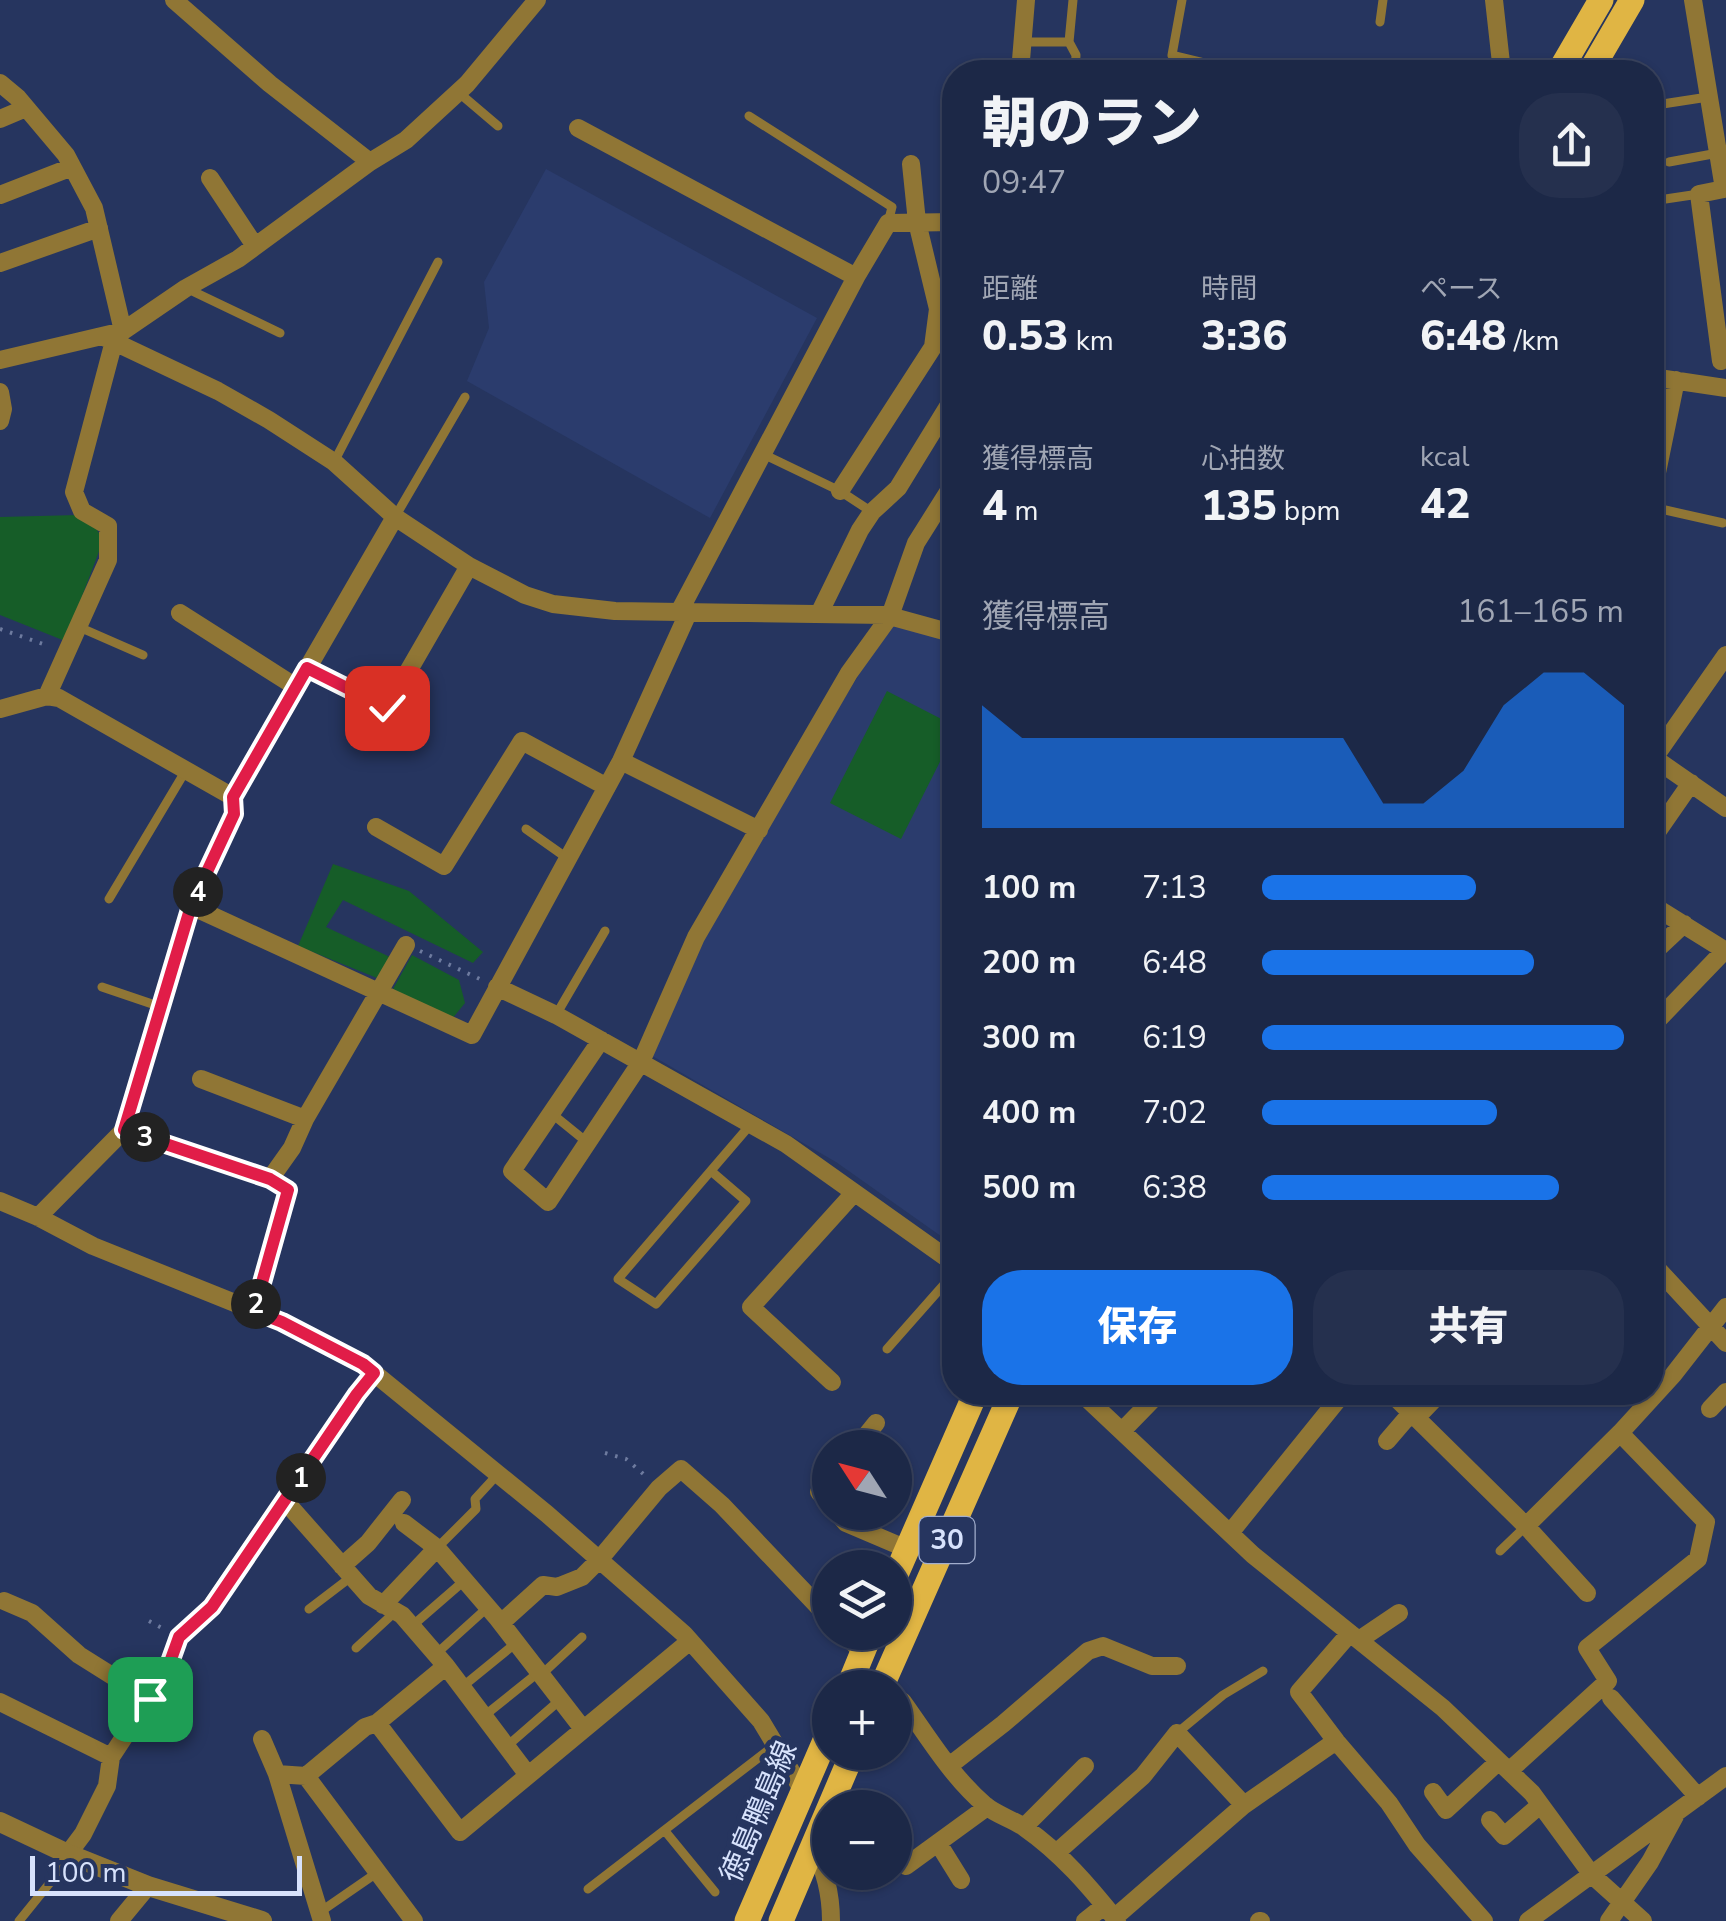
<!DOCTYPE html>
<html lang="ja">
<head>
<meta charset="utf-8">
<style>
  :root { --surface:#1c2847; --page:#25304e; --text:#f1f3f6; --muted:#a0a6b4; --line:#3a4460; --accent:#1a73e8 }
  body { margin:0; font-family:"Nunito Sans","Noto Sans JP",sans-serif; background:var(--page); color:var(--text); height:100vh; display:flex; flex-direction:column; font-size:38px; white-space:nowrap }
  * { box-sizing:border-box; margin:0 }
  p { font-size:32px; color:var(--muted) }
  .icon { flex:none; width:55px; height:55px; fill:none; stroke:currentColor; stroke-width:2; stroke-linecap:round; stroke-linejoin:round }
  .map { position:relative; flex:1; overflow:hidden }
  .side { position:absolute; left:942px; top:60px; width:722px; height:1345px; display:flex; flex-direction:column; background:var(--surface); border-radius:40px; box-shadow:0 2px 8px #0004,0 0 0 2px var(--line) }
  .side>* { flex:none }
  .needle { width:65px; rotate:306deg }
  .fabs { position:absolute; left:812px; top:1430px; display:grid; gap:20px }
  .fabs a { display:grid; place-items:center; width:100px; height:100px; border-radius:50%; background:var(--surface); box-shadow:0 2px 8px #0004,0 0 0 2px var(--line); font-size:50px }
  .scale { position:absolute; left:30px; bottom:25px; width:272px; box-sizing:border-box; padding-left:10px; border:5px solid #d7e2fc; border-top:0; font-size:28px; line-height:35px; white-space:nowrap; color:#d7e2fc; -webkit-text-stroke:8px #26355f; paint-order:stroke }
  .pin { position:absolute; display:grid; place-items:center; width:85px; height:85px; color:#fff; margin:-42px; border-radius:20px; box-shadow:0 5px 15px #0006 }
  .km { position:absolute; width:50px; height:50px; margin:-25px; border-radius:50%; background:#222; color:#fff; font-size:28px; line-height:50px; text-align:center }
  .round { display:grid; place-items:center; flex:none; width:105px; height:105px; border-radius:40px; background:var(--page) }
  .headline { display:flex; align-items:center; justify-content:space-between; height:170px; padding:0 40px }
  h1 { font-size:55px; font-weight:800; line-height:75px }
  .metrics { display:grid; grid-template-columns:repeat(3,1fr); gap:15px; height:170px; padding:10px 40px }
  .metrics div { display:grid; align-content:center }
  .metrics b { font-size:42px; font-weight:800 }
  .metrics small { font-size:28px; font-weight:400 }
  .metrics p { font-size:28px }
  .chart { height:280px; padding:20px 40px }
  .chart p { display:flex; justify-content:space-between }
  .chart svg { width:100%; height:180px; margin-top:10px; fill:var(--accent); opacity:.7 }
  .primary-button { display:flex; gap:20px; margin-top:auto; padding:20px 40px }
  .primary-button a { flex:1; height:115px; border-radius:40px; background:var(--accent); color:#fff; font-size:40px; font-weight:800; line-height:115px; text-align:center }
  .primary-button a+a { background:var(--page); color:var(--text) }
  ul { padding:0 40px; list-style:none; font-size:32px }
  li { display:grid; grid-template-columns:160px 120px 1fr; align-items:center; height:75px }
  li i { height:25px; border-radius:12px; background:var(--accent) }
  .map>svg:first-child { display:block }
  .built { fill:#2b3c6d }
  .green { fill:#165d28 }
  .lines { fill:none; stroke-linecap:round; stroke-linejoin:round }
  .path { stroke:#6e7b9f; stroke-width:4; stroke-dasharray:2.5 8; stroke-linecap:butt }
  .service { stroke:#907635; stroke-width:9 }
  .minor { stroke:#907635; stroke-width:18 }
  .tertiary { stroke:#907635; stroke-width:20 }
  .primary { stroke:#e0b544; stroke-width:25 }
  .route-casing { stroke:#fff; stroke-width:20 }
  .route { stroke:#e11d48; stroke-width:12 }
  .labels { text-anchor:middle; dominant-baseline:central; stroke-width:10; stroke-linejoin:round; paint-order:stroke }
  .shield { fill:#26355f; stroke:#a2aecd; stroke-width:2.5 }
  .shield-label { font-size:28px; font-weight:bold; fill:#d7e2fc }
  .street-label { font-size:30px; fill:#d7e2fc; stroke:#26355f }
</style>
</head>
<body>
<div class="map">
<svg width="1726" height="1921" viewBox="0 0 1726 1921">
  <rect width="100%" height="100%" fill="#26355f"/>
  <path class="built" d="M 546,169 L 817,318 L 710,518 L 467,381 L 489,328 L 484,282 Z
    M 893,619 L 955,638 L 955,1246 L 836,1162 L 649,1054 L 706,924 Z"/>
  <path class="green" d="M 78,515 L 95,526 L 103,541 L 65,641 L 0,615 L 0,517 Z
    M 887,691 L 955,726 L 955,732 L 901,839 L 830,803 Z
    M 333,864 L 409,891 L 483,952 L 473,963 L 343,900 L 326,927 L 390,957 L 377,978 L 298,946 Z
    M 412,955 L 459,980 L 465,1003 L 452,1019 L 393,989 Z"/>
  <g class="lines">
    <path class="path" d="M 0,629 L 49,646
      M 420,951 L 484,981
      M 138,1135 L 253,1173
      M 605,1453 L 626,1459 L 648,1478
      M 149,1621 L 162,1628"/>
    <path class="service" d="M 1073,0 L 1069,42 L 1076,55 L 1075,72
      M 1182,0 L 1172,55 L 1201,62 L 1199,72
      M 1380,22 L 1383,0
      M 1022,42 L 1069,42
      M 458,92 L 498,126
      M 1656,105 L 1708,97
      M 749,116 L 892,207 L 888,223
      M 1669,162 L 1718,153
      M 1652,201 L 1699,194
      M 188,289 L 280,333
      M 933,347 L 955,348
      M 763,454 L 840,491 L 872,512
      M 334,462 L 438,262
      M 1652,507 L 1723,523
      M 395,517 L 465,397
      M 79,627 L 143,655
      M 526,829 L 567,858
      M 109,899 L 186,770
      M 102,987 L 161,1007
      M 556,1015 L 605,931
      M 551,1113 L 588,1143
      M 711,1171 L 746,1201 L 656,1304 L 618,1279 L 751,1124
      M 253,1311 L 289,1191
      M 887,1349 L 955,1272
      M 437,1548 L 476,1509 L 475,1499 L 498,1474
      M 1500,1551 L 1526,1526
      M 309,1609 L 351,1577
      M 412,1626 L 465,1580
      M 356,1648 L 395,1612
      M 436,1654 L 488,1607
      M 541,1675 L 582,1637
      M 462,1687 L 516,1643
      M 484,1716 L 539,1672
      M 1177,1733 L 1223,1695 L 1263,1671
      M 507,1746 L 560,1700
      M 665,1831 L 715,1892
      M 588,1889 L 775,1745
      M 320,1912 L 378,1872
      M 19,1921 L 53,1879 L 67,1856"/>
    <path class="minor" d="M 174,0 L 270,84 L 370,162
      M 1494,0 L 1502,72
      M 1693,0 L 1724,189 L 1699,194 L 1721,361
      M 1020,72 L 1026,0
      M 0,83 L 18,98 L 66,155 L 94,208 L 123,331
      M 0,119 L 26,108
      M 578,128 L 856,277
      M 210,178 L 255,246
      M 0,195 L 72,167
      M 0,263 L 99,228
      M 104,337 L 218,391 L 269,420 L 334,462 L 395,517 L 469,566 L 525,595 L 553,604 L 615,611 L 886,615 L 955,634
      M 0,360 L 123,331 L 186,288 L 238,259 L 370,162 L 406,140 L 467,84 L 537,0
      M 1652,377 L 1726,388
      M 0,392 L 3,409 L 0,421
      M 840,491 L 933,347 L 938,309 L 917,222 L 911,164
      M 1652,497 L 1676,380
      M 679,612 L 856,277 L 888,223 L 955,222
      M 180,613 L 296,687
      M 819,614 L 860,530 L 872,512 L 898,488 L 952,400
      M 1726,655 L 1654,758 L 1726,808
      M 307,668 L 387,708 L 469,566
      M 47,696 L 108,560 L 108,526 L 82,511 L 74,492 L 114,341
      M 0,709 L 47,696 L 59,698 L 233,797
      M 621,761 L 759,830
      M 376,827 L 444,866 L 522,741 L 607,787
      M 1652,832 L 1657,832 L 1691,783
      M 1652,905 L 1726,951
      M 191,906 L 472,1035 L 621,761 L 689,611
      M 1652,954 L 1684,924
      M 497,987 L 556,1015 L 786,1144 L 955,1264
      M 1652,1026 L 1725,950
      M 601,1040 L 512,1171 L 548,1202 L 641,1062 L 696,937 L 849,673 L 890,616 L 916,543 L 955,481
      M 201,1079 L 305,1119
      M 270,1179 L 292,1148 L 305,1119 L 406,945
      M 0,1201 L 38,1217 L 93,1246 L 282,1322 L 363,1364 L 547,1514 L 684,1634 L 761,1721 L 803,1791
      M 38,1217 L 124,1130 L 191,906 L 234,814 L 233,797 L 395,517
      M 1652,1263 L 1726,1343
      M 832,1382 L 751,1307 L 854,1193
      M 1080,1392 L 1253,1555 L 1443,1708 L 1532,1793 L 1592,1875 L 1643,1921
      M 1390,1392 L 1526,1526 L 1587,1593
      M 1710,1409 L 1726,1392
      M 1416,1418 L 1441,1392
      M 1122,1431 L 1160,1392
      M 1387,1441 L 1411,1413
      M 856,1448 L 876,1423
      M 830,1478 L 819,1492 L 830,1504
      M 285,1501 L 369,1596 L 402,1615 L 446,1666 L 377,1723 L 365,1727 L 306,1776 L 414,1921
      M 837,1512 L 846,1523 L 907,1549
      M 404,1523 L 437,1548
      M 1526,1526 L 1620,1433 L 1673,1375 L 1726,1307
      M 1230,1533 L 1344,1392
      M 342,1566 L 368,1543 L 402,1500
      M 4,1601 L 32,1613 L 79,1655 L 149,1699
      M 383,1605 L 437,1548 L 498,1619 L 583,1729
      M 501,1623 L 543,1585 L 557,1587 L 582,1577 L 599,1560 L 659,1488 L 681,1469 L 722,1505 L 830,1619
      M 843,1632 L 863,1653
      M 1359,1640 L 1399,1613
      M 446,1666 L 528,1775
      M 895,1696 L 903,1702 C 928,1737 952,1777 985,1805 C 996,1815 1013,1819 1025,1828 C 1061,1853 1090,1887 1117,1921
      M 1611,1698 L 1698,1797
      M 0,1702 L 111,1757
      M 377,1723 L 460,1832 L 690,1641
      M 262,1739 L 277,1774
      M 1336,1741 L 1389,1803 L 1417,1845 L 1484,1921
      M 949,1766 L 1003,1724 L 1088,1651 L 1103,1646 L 1152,1666 L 1177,1666
      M 1509,1771 L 1608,1681 L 1587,1648 L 1698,1559 L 1706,1522 L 1620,1433
      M 306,1776 L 277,1774 L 322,1921
      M 1433,1792 L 1446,1810 L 1498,1762
      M 1490,1820 L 1504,1836 L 1540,1805
      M 1024,1827 L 1085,1766
      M 938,1843 L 961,1880
      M 812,1845 C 825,1869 831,1894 831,1921
      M 1056,1853 L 1143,1776 L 1177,1733 L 1244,1805
      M 68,1854 L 83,1834 L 107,1786 L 111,1757 L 149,1699 L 161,1687 L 179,1637 L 211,1607 L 357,1394 L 374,1373
      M 906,1866 L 987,1807
      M 1114,1918 L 1244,1805 L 1336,1741 L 1299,1692 L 1350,1633
      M 119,1921 L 148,1886
      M 1085,1921 L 1104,1906
      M 1259,1921 L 1261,1921
      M 1528,1921 L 1726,1776
      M 1609,1921 L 1650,1862 L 1675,1816"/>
    <path class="tertiary" d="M 0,1822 L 68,1854 L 148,1886 L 262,1921"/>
    <path class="primary" d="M 1559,72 L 1601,0
      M 1590,72 L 1632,0
      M 895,1577 L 976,1392
      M 848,1688 L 871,1632
      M 881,1688 L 1012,1392
      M 747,1921 L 830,1729
      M 781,1921 L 853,1752"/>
  </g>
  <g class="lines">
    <defs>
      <path id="route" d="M 150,1699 L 161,1687 L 179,1637 L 212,1607 L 357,1394 L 374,1373 L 363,1364 L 282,1322 L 254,1311 L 288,1190 L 270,1179 L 124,1130 L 191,906 L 234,814 L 233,797 L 307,668 L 387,708"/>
    </defs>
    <use href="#route" class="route-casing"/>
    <use href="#route" class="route"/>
  </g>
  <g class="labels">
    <rect class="shield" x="919.5" y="1517" width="55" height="46" rx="8"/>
    <g class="shield-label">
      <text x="947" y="1540">30</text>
    </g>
    <g class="street-label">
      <text transform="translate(759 1812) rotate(-67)">徳島鴨島線</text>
    </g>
  </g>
</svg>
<div class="fabs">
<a><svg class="needle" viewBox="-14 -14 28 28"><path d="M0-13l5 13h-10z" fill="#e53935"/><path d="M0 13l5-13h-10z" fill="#a0a6b4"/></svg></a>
<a><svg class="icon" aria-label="layers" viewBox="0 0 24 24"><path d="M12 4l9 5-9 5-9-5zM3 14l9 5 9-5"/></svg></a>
<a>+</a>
<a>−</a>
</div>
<div class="scale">100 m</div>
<div class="pin" style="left:150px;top:1699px;background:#1e9e55"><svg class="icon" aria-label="arrive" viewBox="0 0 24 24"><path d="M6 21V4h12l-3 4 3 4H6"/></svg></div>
<div class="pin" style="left:387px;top:708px;background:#d93025"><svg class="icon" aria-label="check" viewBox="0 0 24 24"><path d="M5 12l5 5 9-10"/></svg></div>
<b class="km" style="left:301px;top:1478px">1</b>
<b class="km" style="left:256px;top:1304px">2</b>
<b class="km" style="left:145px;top:1137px">3</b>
<b class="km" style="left:198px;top:892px">4</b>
<section class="side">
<div class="headline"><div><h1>朝のラン</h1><p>09:47</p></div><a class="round"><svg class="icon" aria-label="share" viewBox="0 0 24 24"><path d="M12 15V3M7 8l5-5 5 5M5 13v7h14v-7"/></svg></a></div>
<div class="metrics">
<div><p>距離</p><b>0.53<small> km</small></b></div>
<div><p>時間</p><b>3:36</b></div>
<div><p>ペース</p><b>6:48<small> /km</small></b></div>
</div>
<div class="metrics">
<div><p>獲得標高</p><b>4<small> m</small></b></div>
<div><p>心拍数</p><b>135<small> bpm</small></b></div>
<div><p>kcal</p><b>42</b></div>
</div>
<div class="chart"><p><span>獲得標高</span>161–165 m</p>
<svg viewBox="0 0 160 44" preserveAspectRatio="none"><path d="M0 44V14L10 22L20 22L30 22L40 22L50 22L60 22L70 22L80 22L90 22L100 38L110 38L120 30L130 14L140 6L150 6L160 14V44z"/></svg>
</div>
<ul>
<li><b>100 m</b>7:13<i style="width:59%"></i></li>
<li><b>200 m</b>6:48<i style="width:75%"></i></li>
<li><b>300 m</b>6:19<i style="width:100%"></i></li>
<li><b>400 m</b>7:02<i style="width:65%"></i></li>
<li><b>500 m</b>6:38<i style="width:82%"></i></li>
</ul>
<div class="primary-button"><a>保存</a><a>共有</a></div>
</section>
</div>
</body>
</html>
